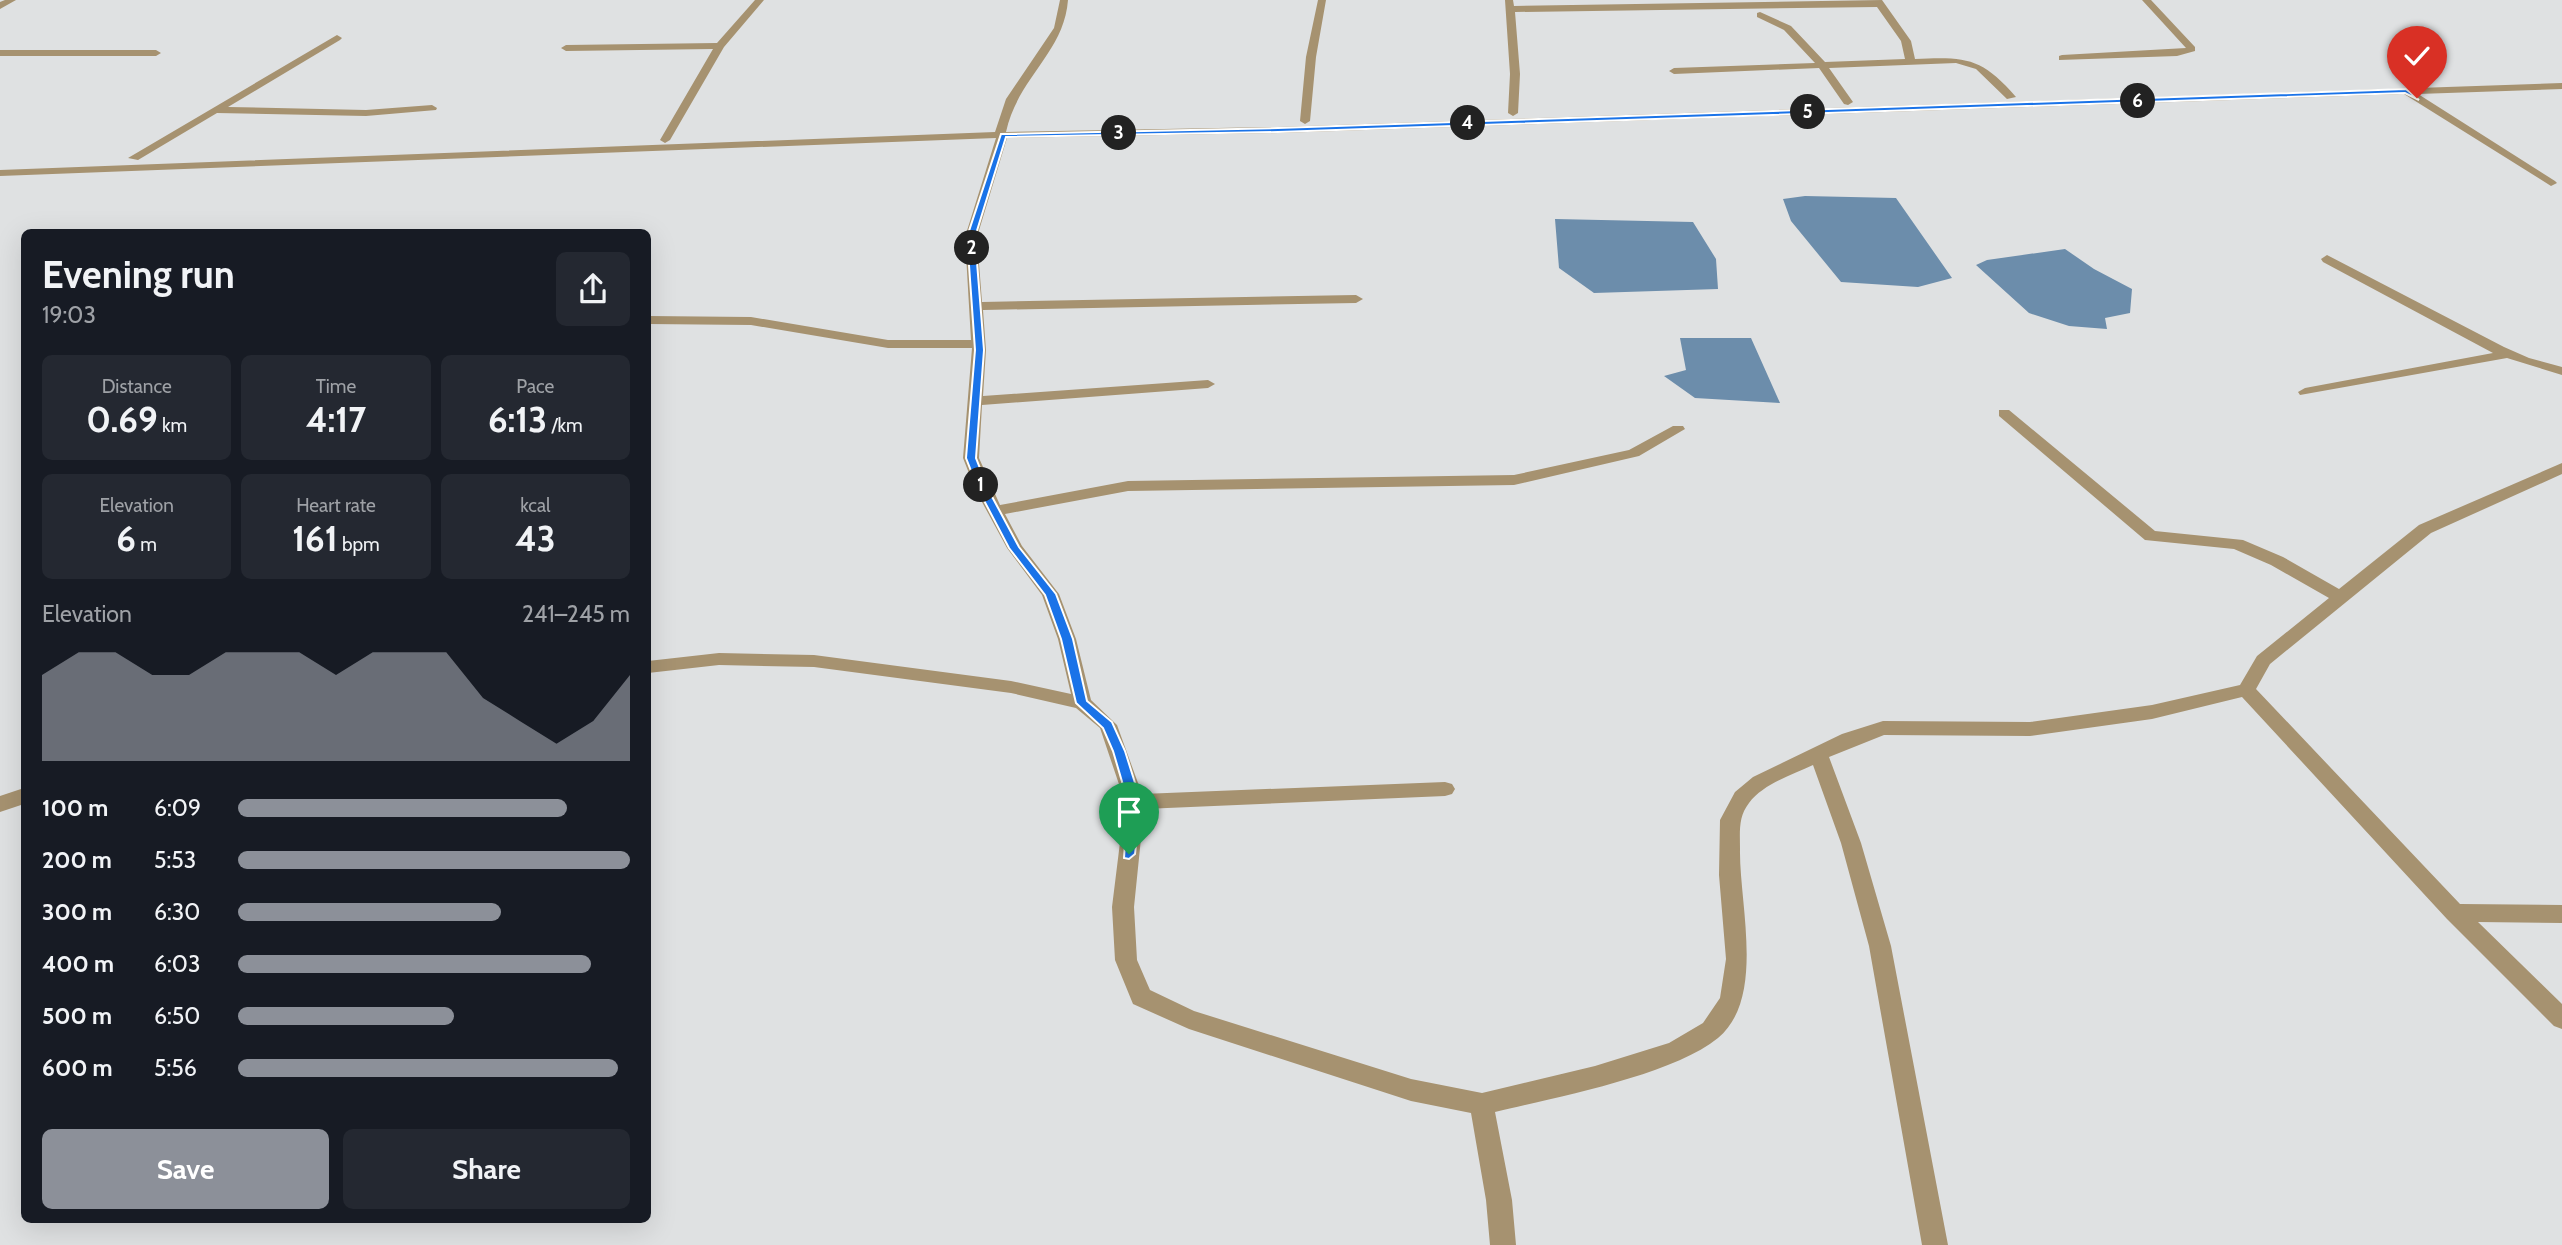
<!DOCTYPE html>
<html lang="en">
<head>
<meta charset="utf-8">
<style>
  :root { --surface:#171b24; --page:#242831; --text:#f1f3f6; --muted:#9ea1a6; --accent:#8c9099 }
  body { margin:0; font-family:Cabin,sans-serif; background:var(--page); color:var(--text); height:100vh; display:flex; flex-direction:column; font-size:26px; white-space:nowrap }
  * { box-sizing:border-box; margin:0 }
  p { font-size:23px; color:var(--muted) }
  .icon { flex:none; width:38px; height:38px; fill:none; stroke:currentColor; stroke-width:2; stroke-linecap:round; stroke-linejoin:round }
  .map { position:relative; flex:1; overflow:hidden }
  .panel { position:absolute; left:21px; top:229px; width:630px; height:994px; display:flex; flex-direction:column; background:var(--surface); border-radius:10px; box-shadow:0 7px 28px #0002 }
  .panel>* { flex:none }
  .pin { position:absolute; display:grid; place-items:center; width:60px; height:60px; color:#fff; margin:-72px -30px; border-radius:50% 50% 50% 0; rotate:-45deg; box-shadow:0 0 7px #0007 }
  .pin .icon { rotate:45deg }
  .km { position:absolute; width:35px; height:35px; margin:-18px; border-radius:50%; background:#222; color:#fff; font-size:19px; line-height:35px; text-align:center }
  .round { display:grid; place-items:center; flex:none; width:74px; height:74px; border-radius:10px; background:var(--page) }
  .headline { display:flex; align-items:center; justify-content:space-between; height:119px; padding:0 21px }
  h1 { font-size:38px; font-weight:700; line-height:52px }
  .stats { display:grid; grid-template-columns:repeat(3,1fr); gap:10px; height:119px; padding:7px 21px }
  .stats div { display:grid; align-content:center; border-radius:10px; background:var(--page); text-align:center }
  .stats b { font-size:35px; font-weight:700 }
  .stats small { font-size:19px; font-weight:400 }
  .stats p { font-size:19px }
  .chart { height:196px; padding:14px 21px }
  .chart p { display:flex; justify-content:space-between }
  .chart svg { width:100%; height:126px; margin-top:7px; fill:var(--accent); opacity:.7 }
  .button { display:flex; gap:14px; margin-top:auto; padding:14px 21px }
  .button a { flex:1; height:80px; border-radius:10px; background:var(--accent); color:#fff; font-size:28px; font-weight:700; line-height:80px; text-align:center }
  .button a+a { background:var(--page); color:var(--text) }
  ul { padding:0 21px; list-style:none; font-size:23px }
  li { display:grid; grid-template-columns:112px 84px 1fr; align-items:center; height:52px }
  li i { height:18px; border-radius:9px; background:var(--accent) }
  .map>svg:first-child { display:block }
  .water { fill:#6c8dab }
  .lines { fill:none; stroke-linecap:round; stroke-linejoin:round }
  .minor { fill:#a69270; fill-rule:evenodd }
  .route { fill:#1a73e8; stroke:#fff; stroke-width:2 }
</style>
</head>
<body>
<div class="map">
<svg width="2562" height="1245" viewBox="0 0 2562 1245">
  <rect width="100%" height="100%" fill="#dfe1e2"/>
  <path class="water" d="M 1805,196 L 1896,198 L 1952,278 L 1918,287 L 1841,282 L 1791,221 L 1783,199 Z
    M 1555,219 L 1693,222 L 1716,259 L 1718,289 L 1594,293 L 1559,268 Z
    M 2065,249 L 2094,269 L 2132,289 L 2130,313 L 2105,318 L 2107,329 L 2069,326 L 2029,313 L 1976,265 L 1987,260 Z
    M 1680,338 L 1751,338 L 1780,403 L 1695,398 L 1664,376 L 1686,370 Z"/>
  <g class="lines">
    <path class="minor" d="M 5,0 L 16,0 L 0,9 L 0,2 Z
      M 755,0 L 764,0 L 724,47 L 670,140 L 665,143 L 660,140 L 713,49 L 566,51 L 561,48 L 566,45 L 717,43 Z
      M 1060,0 L 1068,0 C 1064,53 1018,77 1006,132 L 1278,127 L 2562,83 L 2562,89 L 2418,94 L 2555,181 L 2557,183 L 2551,186 L 2404,94 L 1278,133 L 1007,138 L 977,237 L 982,302 L 1356,295 L 1363,299 L 1356,303 L 983,310 L 986,350 L 983,396 L 1208,380 L 1215,384 L 1208,388 L 982,405 L 979,458 L 1000,505 L 1128,481 L 1514,475 L 1629,450 L 1673,426 L 1683,426 L 1685,429 L 1639,456 L 1514,485 L 1128,491 L 1005,514 L 1022,546 L 1059,594 L 1076,639 L 1091,700 L 1117,725 L 1142,794 L 1445,782 L 1452,784 L 1455,789 L 1452,794 L 1445,796 L 1144,809 L 1134,907 L 1137,960 L 1150,990 L 1194,1011 L 1411,1079 L 1482,1093 L 1595,1066 L 1669,1043 L 1703,1023 L 1720,998 L 1726,959 L 1719,875 L 1720,820 L 1735,792 L 1753,777 L 1842,734 L 1883,721 L 2030,722 L 2152,705 L 2240,685 L 2257,656 L 2329,598 L 2271,565 L 2234,549 L 2145,540 L 1999,416 L 1999,410 L 2009,410 L 2155,531 L 2243,540 L 2283,557 L 2339,589 L 2419,525 L 2562,463 L 2562,474 L 2431,533 L 2270,664 L 2256,689 L 2460,904 L 2562,905 L 2562,923 L 2478,922 L 2562,1004 L 2562,1029 L 2554,1026 L 2447,919 L 2242,697 L 2152,719 L 2030,736 L 1884,735 L 1829,757 L 1861,843 L 1891,946 L 1948,1245 L 1922,1245 L 1869,946 L 1841,843 L 1813,765 C 1792,775 1763,784 1749,803 C 1738,817 1740,832 1740,849 C 1739,904 1766,998 1718,1038 C 1671,1076 1556,1097 1495,1112 L 1512,1200 L 1516,1245 L 1490,1245 L 1486,1200 L 1471,1113 L 1411,1101 L 1189,1029 L 1133,1004 L 1115,960 L 1112,907 L 1125,802 L 1100,728 L 1076,708 L 1011,693 L 814,667 L 719,665 L 648,673 L 648,661 L 719,653 L 814,655 L 1011,681 L 1071,694 L 1058,639 L 1042,595 L 1007,548 L 976,491 L 963,458 L 972,348 L 888,348 L 751,325 L 648,324 L 648,316 L 751,317 L 888,340 L 971,340 L 965,237 L 996,138 L 0,176 L 0,170 L 995,132 L 1006,99 L 1054,28 Z
      M 1318,0 L 1326,0 L 1316,57 L 1310,121 L 1305,124 L 1300,121 L 1306,57 Z
      M 1505,0 L 1513,0 L 1514,6 L 1882,0 L 1911,41 L 1915,59 C 1966,57 1981,57 2016,97 L 2007,99 L 1976,69 L 1956,63 L 1829,68 L 1853,102 L 1848,105 L 1844,104 L 1819,68 L 1674,74 L 1669,71 L 1674,68 L 1815,63 L 1784,30 L 1757,17 L 1757,13 L 1760,12 L 1791,26 L 1825,62 L 1905,59 L 1901,41 L 1877,7 L 1515,12 L 1520,74 L 1518,113 L 1513,116 L 1508,113 L 1510,74 Z
      M 2142,0 L 2151,0 L 2195,47 L 2195,51 L 2177,56 L 2059,60 L 2059,56 L 2062,55 L 2186,48 Z
      M 337,35 L 342,38 L 340,40 L 228,107 L 366,110 L 432,105 L 437,108 L 436,110 L 366,116 L 217,113 L 138,160 L 128,158 Z
      M 0,50 L 156,50 L 161,53 L 156,56 L 0,56 Z
      M 2327,255 L 2504,347 L 2529,358 L 2562,367 L 2562,375 L 2507,358 L 2300,395 L 2298,392 L 2305,388 L 2493,353 L 2323,262 L 2321,259 Z
      M 24,788 L 24,804 L 0,812 L 0,796 Z"/>
  </g>
  <path class="route" d="M 2406,89 L 2419,100 L 2405,93 L 1278,132 L 1006,137 L 975,237 L 984,350 L 976,458 L 989,491 L 1019,547 L 1056,594 L 1073,639 L 1087,701 L 1112,722 L 1125,751 L 1141,802 L 1135,854 L 1129,859 L 1124,858 L 1128,802 L 1113,751 L 1103,728 L 1076,703 L 1061,639 L 1045,595 L 1009,548 L 979,491 L 966,458 L 975,350 L 967,237 L 1001,134 L 1278,128 Z"/>
</svg>
<div class="pin" style="left:1129px;top:854px;background:#1e9e55"><svg class="icon" aria-label="arrive" viewBox="0 0 24 24"><path d="M6 21V4h12l-3 4 3 4H6"/></svg></div>
<div class="pin" style="left:2417px;top:98px;background:#d93025"><svg class="icon" aria-label="check" viewBox="0 0 24 24"><path d="M5 12l5 5 9-10"/></svg></div>
<b class="km" style="left:981px;top:485px">1</b>
<b class="km" style="left:972px;top:248px">2</b>
<b class="km" style="left:1119px;top:133px">3</b>
<b class="km" style="left:1468px;top:123px">4</b>
<b class="km" style="left:1808px;top:112px">5</b>
<b class="km" style="left:2138px;top:101px">6</b>
<section class="panel">
<div class="headline"><div><h1>Evening run</h1><p>19:03</p></div><a class="round"><svg class="icon" aria-label="share" viewBox="0 0 24 24"><path d="M12 15V3M7 8l5-5 5 5M5 13v7h14v-7"/></svg></a></div>
<div class="stats">
<div><p>Distance</p><b>0.69<small> km</small></b></div>
<div><p>Time</p><b>4:17</b></div>
<div><p>Pace</p><b>6:13<small> /km</small></b></div>
</div>
<div class="stats">
<div><p>Elevation</p><b>6<small> m</small></b></div>
<div><p>Heart rate</p><b>161<small> bpm</small></b></div>
<div><p>kcal</p><b>43</b></div>
</div>
<div class="chart"><p><span>Elevation</span>241–245 m</p>
<svg viewBox="0 0 160 44" preserveAspectRatio="none"><path d="M0 44V14L10 6L20 6L30 14L40 14L50 6L60 6L70 6L80 14L90 6L100 6L110 6L120 22L130 30L140 38L150 30L160 14V44z"/></svg>
</div>
<ul>
<li><b>100 m</b>6:09<i style="width:84%"></i></li>
<li><b>200 m</b>5:53<i style="width:100%"></i></li>
<li><b>300 m</b>6:30<i style="width:67%"></i></li>
<li><b>400 m</b>6:03<i style="width:90%"></i></li>
<li><b>500 m</b>6:50<i style="width:55%"></i></li>
<li><b>600 m</b>5:56<i style="width:97%"></i></li>
</ul>
<div class="button"><a>Save</a><a>Share</a></div>
</section>
</div>
</body>
</html>
